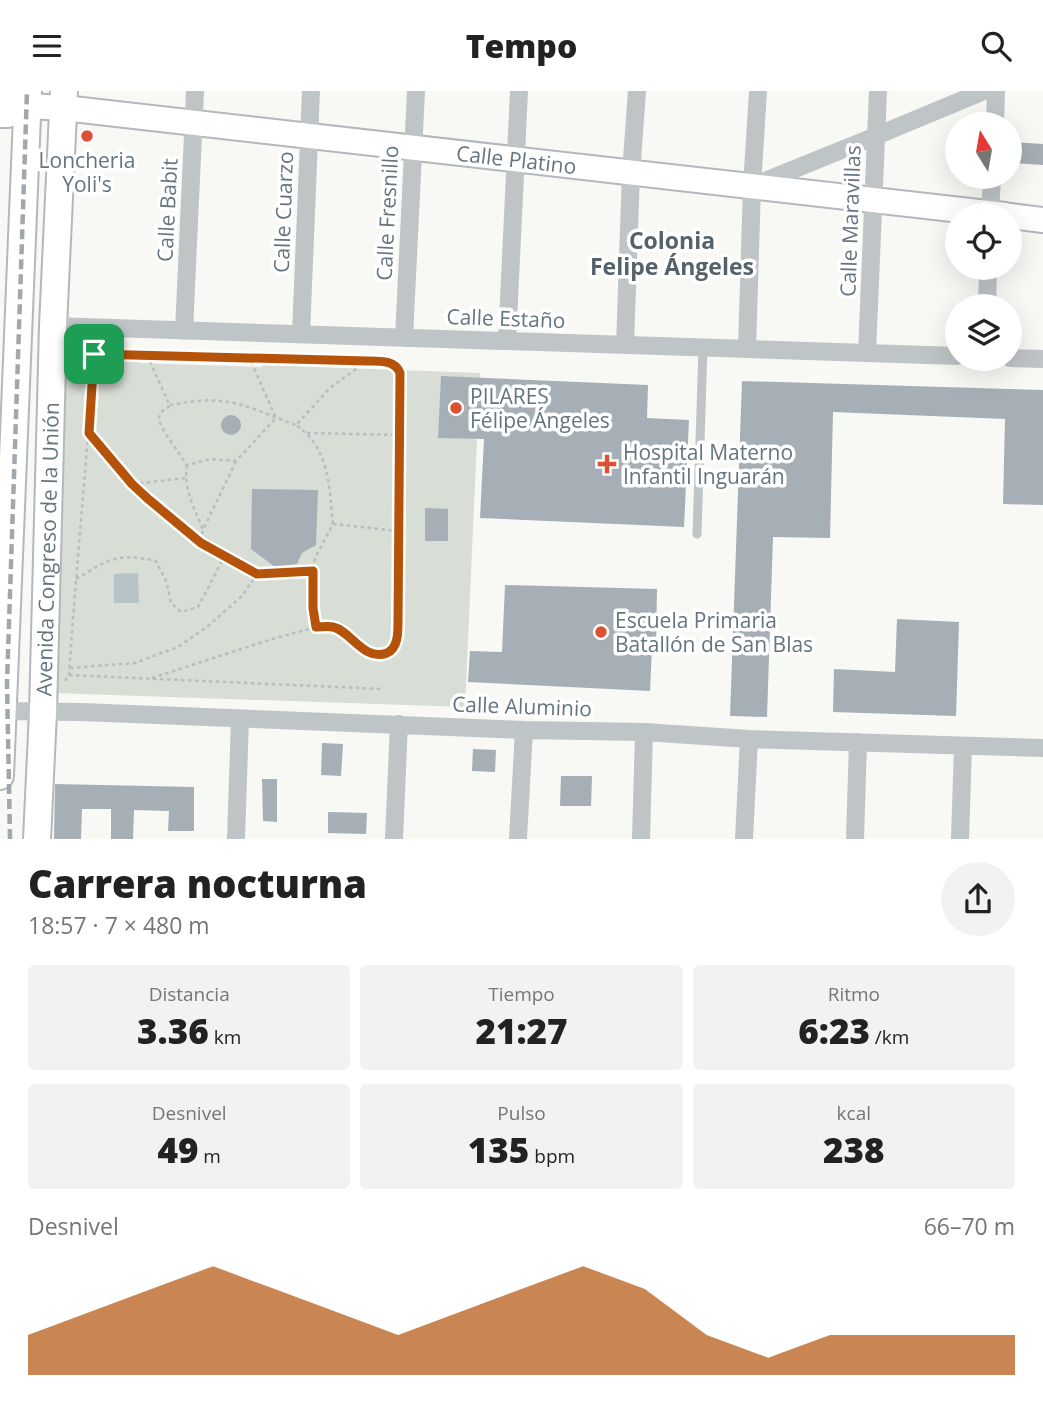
<!DOCTYPE html>
<html lang="es">
<head>
<meta charset="utf-8">
<style>
  :root { --surface:#fff; --page:#f2f2f2; --text:#222; --muted:#767676; --accent:#b45309 }
  body { margin:0; font-family:"Open Sans",sans-serif; background:var(--page); color:var(--text); height:100vh; display:flex; flex-direction:column; font-size:26px; white-space:nowrap }
  * { box-sizing:border-box; margin:0 }
  p { font-size:23px; color:var(--muted) }
  .icon { flex:none; width:38px; height:38px; fill:none; stroke:currentColor; stroke-width:2; stroke-linecap:round; stroke-linejoin:round }
  .map { position:relative; height:748px; overflow:hidden }
  .panel { display:flex; flex-direction:column; background:var(--surface); flex:1 }
  .panel>* { flex:none }
  .needle { width:46px; rotate:349deg }
  .buttons { position:absolute; left:945px; top:21px; display:grid; gap:14px }
  .buttons a { display:grid; place-items:center; width:77px; height:77px; border-radius:50%; background:var(--surface); box-shadow:0 7px 28px #0002; font-size:35px }
  .pin { position:absolute; display:grid; place-items:center; width:60px; height:60px; color:#fff; margin:-30px; border-radius:14px; box-shadow:0 4px 10px #0006 }
  .round { display:grid; place-items:center; flex:none; width:74px; height:74px; border-radius:37px; background:var(--page) }
  .headline { display:flex; align-items:center; justify-content:space-between; height:119px; padding:0 28px }
  h1 { font-size:38px; font-weight:800; line-height:52px }
  .figures { display:grid; grid-template-columns:repeat(3,1fr); gap:10px; height:119px; padding:7px 28px }
  .figures div { display:grid; align-content:center; border-radius:7px; background:var(--page); text-align:center }
  .figures b { font-size:35px; font-weight:800 }
  .figures small { font-size:19px; font-weight:400 }
  .figures p { font-size:19px }
  .chart { height:196px; padding:14px 28px }
  .chart p { display:flex; justify-content:space-between }
  .chart svg { width:100%; height:126px; margin-top:7px; fill:var(--accent); opacity:.7 }
  header { display:flex; justify-content:space-between; align-items:center; height:91px; padding:0 28px; background:var(--surface); font-size:32px; font-weight:800 }
  .map>svg:first-child { display:block }
  .green { fill:#d8ddd5 }
  .water { fill:#b7c4c7 }
  .building { fill:#a6afb5 }
  .lines { fill:none; stroke-linecap:round; stroke-linejoin:round }
  .secondary-casing { stroke:#b2b8bc; stroke-width:28 }
  .primary-casing { stroke:#b3b8bc; stroke-width:30 }
  .path { stroke:#babdbf; stroke-width:2.5; stroke-dasharray:3.5 3.5; stroke-linecap:butt }
  .lane { stroke:#bfc4c7; stroke-width:9 }
  .street { stroke:#bfc4c7; stroke-width:18 }
  .secondary { stroke:#fff; stroke-width:24 }
  .primary { stroke:#fff; stroke-width:26 }
  .rail { stroke:#a1a8ad; stroke-width:4.5; stroke-dasharray:10 5; stroke-linecap:butt }
  .route-casing { stroke:#fff; stroke-width:14 }
  .route { stroke:#b45309; stroke-width:9 }
  .poi-dot { fill:#db5132; stroke:#fff; stroke-width:2.5 }
  .labels { text-anchor:middle; dominant-baseline:central; stroke-width:7; stroke-linejoin:round; paint-order:stroke }
  .street-label { font-size:21px; fill:#64757f; stroke:#fff }
  .poi-label { font-size:21px; fill:#64757f; stroke:#fff; text-anchor:start }
  .neighbourhood-label { font-size:23px; font-weight:bold; fill:#56626a; stroke:#fff }
</style>
</head>
<body>
<header><svg class="icon" aria-label="menu" viewBox="0 0 24 24"><path d="M4 6h16M4 12h16M4 18h16"/></svg>Tempo<svg class="icon" aria-label="search" viewBox="0 0 24 24"><circle cx="10" cy="10" r="6"/><path d="M15 15l6 6"/></svg></header>
<div class="map">
<svg width="1043" height="748" viewBox="0 0 1043 748">
  <rect width="100%" height="100%" fill="#f8f8f5"/>
  <path class="green" d="M 98,267 L 139,267 L 139,272 L 262,276 L 262,274 L 480,282 L 465,616 L 54,602 L 67,270 L 98,271 Z"/>
  <path class="water" d="M 138,482 L 139,512 L 114,512 L 114,483 Z"/>
  <path class="building" d="M 1010,51 L 1043,53 L 1043,74 L 1010,72 Z
    M 441,285 L 648,294 L 647,327 L 689,329 L 684,436 L 480,427 L 484,348 L 438,347 Z
    M 742,290 L 1043,299 L 1043,414 L 1003,413 L 1005,328 L 833,321 L 830,447 L 773,446 L 767,626 L 730,625 Z
    M221 334a10 10 0 1 1 20 0a10 10 0 1 1-20 0Z
    M 252,398 L 318,399 L 316,454 L 302,462 L 297,473 L 275,476 L 251,458 Z
    M 425,417 L 448,418 L 448,450 L 425,450 Z
    M 505,494 L 657,498 L 656,557 L 652,557 L 650,600 L 468,591 L 470,560 L 502,561 Z
    M 897,528 L 959,531 L 956,625 L 833,621 L 834,578 L 895,581 Z
    M 322,652 L 343,653 L 341,685 L 321,684 Z
    M 473,658 L 496,659 L 495,681 L 472,680 Z
    M 561,685 L 592,685 L 591,715 L 560,715 Z
    M 262,688 L 277,688 L 277,731 L 263,730 Z
    M 55,693 L 194,696 L 194,740 L 168,740 L 169,720 L 134,719 L 133,748 L 111,748 L 111,718 L 82,718 L 81,748 L 54,748 Z
    M 328,721 L 367,722 L 366,743 L 328,742 Z"/>
  <g class="lines">
    <defs>
      <g id="secondary">
        <path id="s1" d="M 0,4 L 10,5 L 28,15 L 64,17 L 1005,124"/>
        <path d="M 0,24 L 8,24 L 28,15"/>
        <path d="M 1010,125 L 1043,129"/>
      </g>
      <g id="primary">
        <path d="M 0,685 L 28,0"/>
        <path id="s2" d="M 37,748 L 43,621 L 53,235 L 64,0"/>
      </g>
    </defs>
    <use href="#secondary" class="secondary-casing"/>
    <use href="#primary" class="primary-casing"/>
    <path class="path" d="M 94,263 L 367,270 C 380,270 395,269 400,283 L 398,532 L 397,548 L 391,560 C 366,570 356,549 337,538 C 331,535 323,536 316,536 L 313,517 L 313,480
      M 147,264 L 170,315 C 165,318 159,321 159,328 C 159,336 182,366 187,374 L 211,368 L 236,370 L 276,327 L 250,268
      M 170,314 C 186,311 204,308 221,310 C 246,312 272,326 296,334
      M 89,342 L 133,393 L 178,434 L 201,452 L 257,483 L 313,480 L 315,467 L 333,433 L 398,440
      M 307,342 L 399,344
      M 187,374 C 183,397 195,419 203,439
      M 133,393 L 185,387
      M 333,433 C 329,395 330,358 296,334 L 330,297 L 367,270
      M 201,450 L 203,439 L 236,370
      M 76,488 C 108,469 117,461 156,470 L 167,492 L 171,512 L 181,521 L 198,516 L 225,464
      M 70,577 L 135,572 L 178,556 L 207,536 L 242,505 L 257,483
      M 69,584 L 382,598
      M 152,587 L 272,548 L 316,536
      M 65,590 L 69,584 C 76,477 87,370 94,263 L 79,253"/>
    <path class="lane" d="M 697,443 L 703,257"/>
    <path class="street" d="M 995,33 L 996,0
      M 755,94 L 876,45 L 984,0
      M 990,124 L 992,86
      M 987,215 L 988,177
      M 53,235 L 957,265
      M 184,240 L 195,0
      M 301,243 L 311,0
      M 404,247 L 416,0
      M 507,250 L 519,0
      M 625,254 L 631,82 L 637,0
      M 747,258 L 752,95 L 758,0
      M 867,262 L 878,0
      M 1010,267 L 1043,268
      M 0,620 L 81,621 L 524,639 L 644,641 L 749,648 L 1043,657
      M 236,748 L 240,628
      M 394,748 L 399,633
      M 518,748 L 524,639
      M 641,748 L 644,641
      M 744,748 L 749,648
      M 855,748 L 858,651
      M 960,748 L 963,655"/>
    <use href="#secondary" class="secondary"/>
    <use href="#primary" class="primary"/>
    <path class="rail" d="M 10,748 L 7,592 L 27,0"/>
  </g>
  <g class="lines">
    <defs>
      <path id="route" d="M 94,263 L 367,270 C 380,270 395,269 400,282 L 398,532 C 398,542 398,557 387,562 C 364,571 351,540 333,536 C 328,535 321,536 316,536 L 313,517 L 313,480 L 257,483 L 201,452 L 147,407 L 132,393 L 89,342 Z"/>
    </defs>
    <use href="#route" class="route-casing"/>
    <use href="#route" class="route"/>
  </g>
  <g class="poi-dot">
    <circle cx="87" cy="45" r="7"/>
    <circle cx="456" cy="317" r="7"/>
    <path d="M603.5 362.5h7v7h7v7h-7v7h-7v-7h-7v-7h7z"/>
    <circle cx="601" cy="541" r="7"/>
  </g>
  <g class="labels">
    <g class="street-label">
      <text stroke="none"><textPath href="#s1" startOffset="522">Calle Platino</textPath></text>
      <text transform="translate(167 119) rotate(-87)">Calle Babit</text>
      <text transform="translate(283 121) rotate(-88)">Calle Cuarzo</text>
      <text transform="translate(387 122) rotate(-87)">Calle Fresnillo</text>
      <text transform="translate(850 130) rotate(-88)">Calle Maravillas</text>
      <text transform="translate(506 227) rotate(2)">Calle Estaño</text>
      <text stroke="none"><textPath href="#s2" startOffset="290">Avenida Congreso de la Unión</textPath></text>
      <text transform="translate(522 615) rotate(2)">Calle Aluminio</text>
    </g>
    <g class="poi-label">
      <text x="87" y="69" text-anchor="middle">Loncheria<tspan x="87" dy="24">Yoli's</tspan></text>
      <text x="470" y="305">PILARES<tspan x="470" dy="24">Félipe Ángeles</tspan></text>
      <text x="623" y="361">Hospital Materno<tspan x="623" dy="24">Infantil Inguarán</tspan></text>
      <text x="615" y="529">Escuela Primaria<tspan x="615" dy="24">Batallón de San Blas</tspan></text>
    </g>
    <g class="neighbourhood-label">
      <text x="672" y="149">Colonia<tspan x="672" dy="26">Felipe Ángeles</tspan></text>
    </g>
  </g>
</svg>
<div class="buttons">
<a><svg class="needle" viewBox="-14 -14 28 28"><path d="M0-13l5 13h-10z" fill="#e53935"/><path d="M0 13l5-13h-10z" fill="#767676"/></svg></a>
<a><svg class="icon" aria-label="locate" viewBox="0 0 24 24"><circle cx="12" cy="12" r="6"/><path d="M12 2v4M12 18v4M2 12h4M18 12h4"/></svg></a>
<a><svg class="icon" aria-label="layers" viewBox="0 0 24 24"><path d="M12 4l9 5-9 5-9-5zM3 14l9 5 9-5"/></svg></a>
</div>
<div class="pin" style="left:94px;top:263px;background:#1e9e55"><svg class="icon" aria-label="arrive" viewBox="0 0 24 24"><path d="M6 21V4h12l-3 4 3 4H6"/></svg></div>
</div>
<section class="panel">
<div class="headline"><div><h1>Carrera nocturna</h1><p>18:57 · 7 × 480 m</p></div><a class="round"><svg class="icon" aria-label="share" viewBox="0 0 24 24"><path d="M12 15V3M7 8l5-5 5 5M5 13v7h14v-7"/></svg></a></div>
<div class="figures">
<div><p>Distancia</p><b>3.36<small> km</small></b></div>
<div><p>Tiempo</p><b>21:27</b></div>
<div><p>Ritmo</p><b>6:23<small> /km</small></b></div>
</div>
<div class="figures">
<div><p>Desnivel</p><b>49<small> m</small></b></div>
<div><p>Pulso</p><b>135<small> bpm</small></b></div>
<div><p>kcal</p><b>238</b></div>
</div>
<div class="chart"><p><span>Desnivel</span>66–70 m</p>
<svg viewBox="0 0 160 44" preserveAspectRatio="none"><path d="M0 44V30L10 22L20 14L30 6L40 14L50 22L60 30L70 22L80 14L90 6L100 14L110 30L120 38L130 30L140 30L150 30L160 30V44z"/></svg>
</div>
</section>
</body>
</html>
